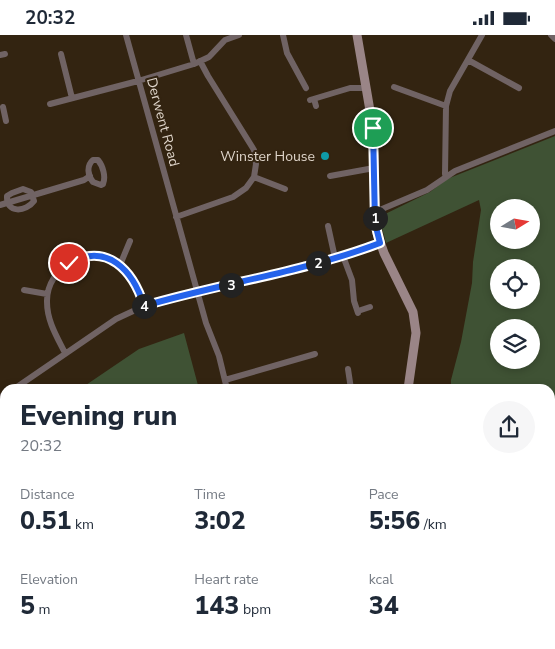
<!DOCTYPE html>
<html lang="en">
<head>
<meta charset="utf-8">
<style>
  :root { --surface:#fff; --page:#f6f6f7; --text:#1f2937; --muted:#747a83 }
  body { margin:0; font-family:"Nunito Sans",sans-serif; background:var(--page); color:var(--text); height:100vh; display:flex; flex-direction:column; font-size:19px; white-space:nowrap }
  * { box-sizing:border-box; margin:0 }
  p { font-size:16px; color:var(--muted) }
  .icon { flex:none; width:28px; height:28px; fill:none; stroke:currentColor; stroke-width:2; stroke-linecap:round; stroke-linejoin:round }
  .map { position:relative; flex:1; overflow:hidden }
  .panel { position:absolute; left:0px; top:349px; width:555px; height:266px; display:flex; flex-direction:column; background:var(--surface); border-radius:15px 15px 0 0; box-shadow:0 2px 8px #0003 }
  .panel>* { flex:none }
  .needle { width:32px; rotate:79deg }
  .controls { position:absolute; left:490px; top:164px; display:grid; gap:10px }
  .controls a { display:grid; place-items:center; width:50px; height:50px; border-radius:50%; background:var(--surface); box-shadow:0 2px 8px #0003; font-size:25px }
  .pin { position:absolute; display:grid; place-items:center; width:42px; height:42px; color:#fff; margin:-21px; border:2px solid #fff; border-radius:50%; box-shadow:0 1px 5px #0007 }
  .km { position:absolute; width:25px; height:25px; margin:-12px; border-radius:50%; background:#222; color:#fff; font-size:14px; line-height:25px; text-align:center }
  .round { display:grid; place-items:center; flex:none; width:52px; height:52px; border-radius:26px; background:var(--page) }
  .overview { display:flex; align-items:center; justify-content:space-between; height:85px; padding:0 20px }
  h1 { font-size:28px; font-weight:800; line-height:38px }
  .stats { display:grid; grid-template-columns:repeat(3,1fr); gap:8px; height:85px; padding:5px 20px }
  .stats div { display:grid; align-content:center }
  .stats b { font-size:25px; font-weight:800 }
  .stats small { font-size:14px; font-weight:400 }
  .stats p { font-size:14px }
  .status { display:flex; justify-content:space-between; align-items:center; height:35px; padding:0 25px; background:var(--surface); direction:ltr }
  .status svg { height:14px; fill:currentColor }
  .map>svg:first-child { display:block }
  .green { fill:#3f5234; fill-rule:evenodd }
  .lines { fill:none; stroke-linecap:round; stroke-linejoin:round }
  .street { stroke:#706364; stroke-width:6 }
  .secondary { stroke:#9a8587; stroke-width:9 }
  .route-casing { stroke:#fff; stroke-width:10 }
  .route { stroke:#2563eb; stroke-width:6 }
  .culture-dot { fill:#0f9aa8; stroke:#332411; stroke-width:2 }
  .labels { text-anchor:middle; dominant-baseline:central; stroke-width:4; stroke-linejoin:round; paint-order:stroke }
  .street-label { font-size:14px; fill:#dfd5ca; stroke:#332411 }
  .poi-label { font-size:14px; fill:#dfd5ca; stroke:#332411; text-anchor:end }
</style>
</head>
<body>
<div class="status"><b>20:32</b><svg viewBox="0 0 49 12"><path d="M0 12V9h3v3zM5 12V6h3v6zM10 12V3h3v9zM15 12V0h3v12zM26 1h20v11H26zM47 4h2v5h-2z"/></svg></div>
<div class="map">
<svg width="555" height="614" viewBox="0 0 555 614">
  <rect width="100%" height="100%" fill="#332411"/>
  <path class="green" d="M 555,101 L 555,614 L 441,614 L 440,610 L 550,610 L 550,354 L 451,354 L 451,345 L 461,307 L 472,248 L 473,227 L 481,175 L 479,165 L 386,208 L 379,182 L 430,157 L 447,144 ZM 499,172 L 531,172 L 531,205 L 499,205 ZM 499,232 L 531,232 L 531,265 L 499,265 ZM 499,292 L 531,292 L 531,325 L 499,325 Z
    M 184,298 L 199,354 L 80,354 L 139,314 Z
    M 0,572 L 5,586 L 1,588 L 3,593 L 5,592 L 5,610 L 12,610 L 13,614 L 0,614 Z
    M 245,610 L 298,610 L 287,614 L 247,614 Z"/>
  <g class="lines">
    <path class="street" d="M 126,0 L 206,288 L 219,321 L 227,354
      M 186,0 L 194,29
      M 283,0 L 287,18 L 306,53
      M 551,0 L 555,4
      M 61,19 L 72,63
      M 0,20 L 5,19
      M 468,25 L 519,53
      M 394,52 L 446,71
      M 314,64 L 316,71
      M 310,65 L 350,53 L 366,53
      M 50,69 L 138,46 L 194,29 L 209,22 L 225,5 L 239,0
      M 3,72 L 6,86
      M 93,125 L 98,125 C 103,131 106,142 103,149 L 101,150 L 93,147 C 88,141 86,131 93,125 Z
      M 330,141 L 374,133
      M 254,142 L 285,154
      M 446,142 L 445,139 L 446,71 L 450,56 L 482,0
      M 23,154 L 31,157 L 34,166 C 26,177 6,179 7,161 L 12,158 Z
      M 0,170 L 84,145 L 90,141
      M 375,177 L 427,155 L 455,136 L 555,96
      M 176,182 L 233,162 L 246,153 L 254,142 L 256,129 L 254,115 L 208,41 L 200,26
      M 328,191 L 335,223
      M 343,221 L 352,245 L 354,266 L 358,278
      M 120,230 L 130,206
      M 24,255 L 47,259
      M 358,276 L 370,272
      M 65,318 C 57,302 47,286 47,267 C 46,232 90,207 119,229 C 132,239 140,256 144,271
      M 348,334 L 351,354
      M 225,345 L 315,319
      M 14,354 L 116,284 L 144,271 L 198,257 L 276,239 L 360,216 L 380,208
      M 0,362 L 5,360
      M 0,444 L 5,452
      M 0,501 L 5,500
      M 349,613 L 350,614
      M 66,614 L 78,610"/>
    <path class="secondary" d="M 357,0 L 373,93 L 375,177 L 377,198 L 384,218 L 413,277 L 416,298 L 408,354
      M 0,546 L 5,558
      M 23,610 L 24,614
      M 433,610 L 434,614"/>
  </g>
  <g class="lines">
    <defs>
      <path id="route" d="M 69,228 C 107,207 133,235 144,271 C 222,248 304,237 380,208 L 375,188 L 373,93"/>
    </defs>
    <use href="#route" class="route-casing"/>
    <use href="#route" class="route"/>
  </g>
  <circle class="culture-dot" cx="325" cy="121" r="5"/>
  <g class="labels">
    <g class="street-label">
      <text transform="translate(163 87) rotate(75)">Derwent Road</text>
    </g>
    <g class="poi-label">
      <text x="315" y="121">Winster House</text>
    </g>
  </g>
</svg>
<div class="controls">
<a><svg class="needle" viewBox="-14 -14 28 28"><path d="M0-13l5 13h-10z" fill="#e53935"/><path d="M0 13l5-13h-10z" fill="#747a83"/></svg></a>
<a><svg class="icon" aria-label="locate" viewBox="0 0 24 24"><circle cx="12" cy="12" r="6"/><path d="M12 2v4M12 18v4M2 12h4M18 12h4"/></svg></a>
<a><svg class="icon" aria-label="layers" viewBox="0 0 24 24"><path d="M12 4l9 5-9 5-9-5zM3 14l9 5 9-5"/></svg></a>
</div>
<div class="pin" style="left:373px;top:93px;background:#1e9e55"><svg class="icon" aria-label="arrive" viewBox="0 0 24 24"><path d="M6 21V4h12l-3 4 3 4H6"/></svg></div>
<div class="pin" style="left:69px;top:228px;background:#d93025"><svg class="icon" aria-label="check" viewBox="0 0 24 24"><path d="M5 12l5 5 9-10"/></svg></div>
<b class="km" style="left:375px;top:183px">1</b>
<b class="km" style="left:318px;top:228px">2</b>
<b class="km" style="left:231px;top:250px">3</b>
<b class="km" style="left:144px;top:271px">4</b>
<section class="panel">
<div class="overview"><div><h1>Evening run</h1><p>20:32</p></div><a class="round"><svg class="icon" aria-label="share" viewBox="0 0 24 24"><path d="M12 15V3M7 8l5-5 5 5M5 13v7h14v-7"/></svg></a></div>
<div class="stats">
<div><p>Distance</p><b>0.51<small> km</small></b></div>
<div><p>Time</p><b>3:02</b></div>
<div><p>Pace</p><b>5:56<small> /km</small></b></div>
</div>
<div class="stats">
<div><p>Elevation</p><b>5<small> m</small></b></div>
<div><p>Heart rate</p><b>143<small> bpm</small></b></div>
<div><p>kcal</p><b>34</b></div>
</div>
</section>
</div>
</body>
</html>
